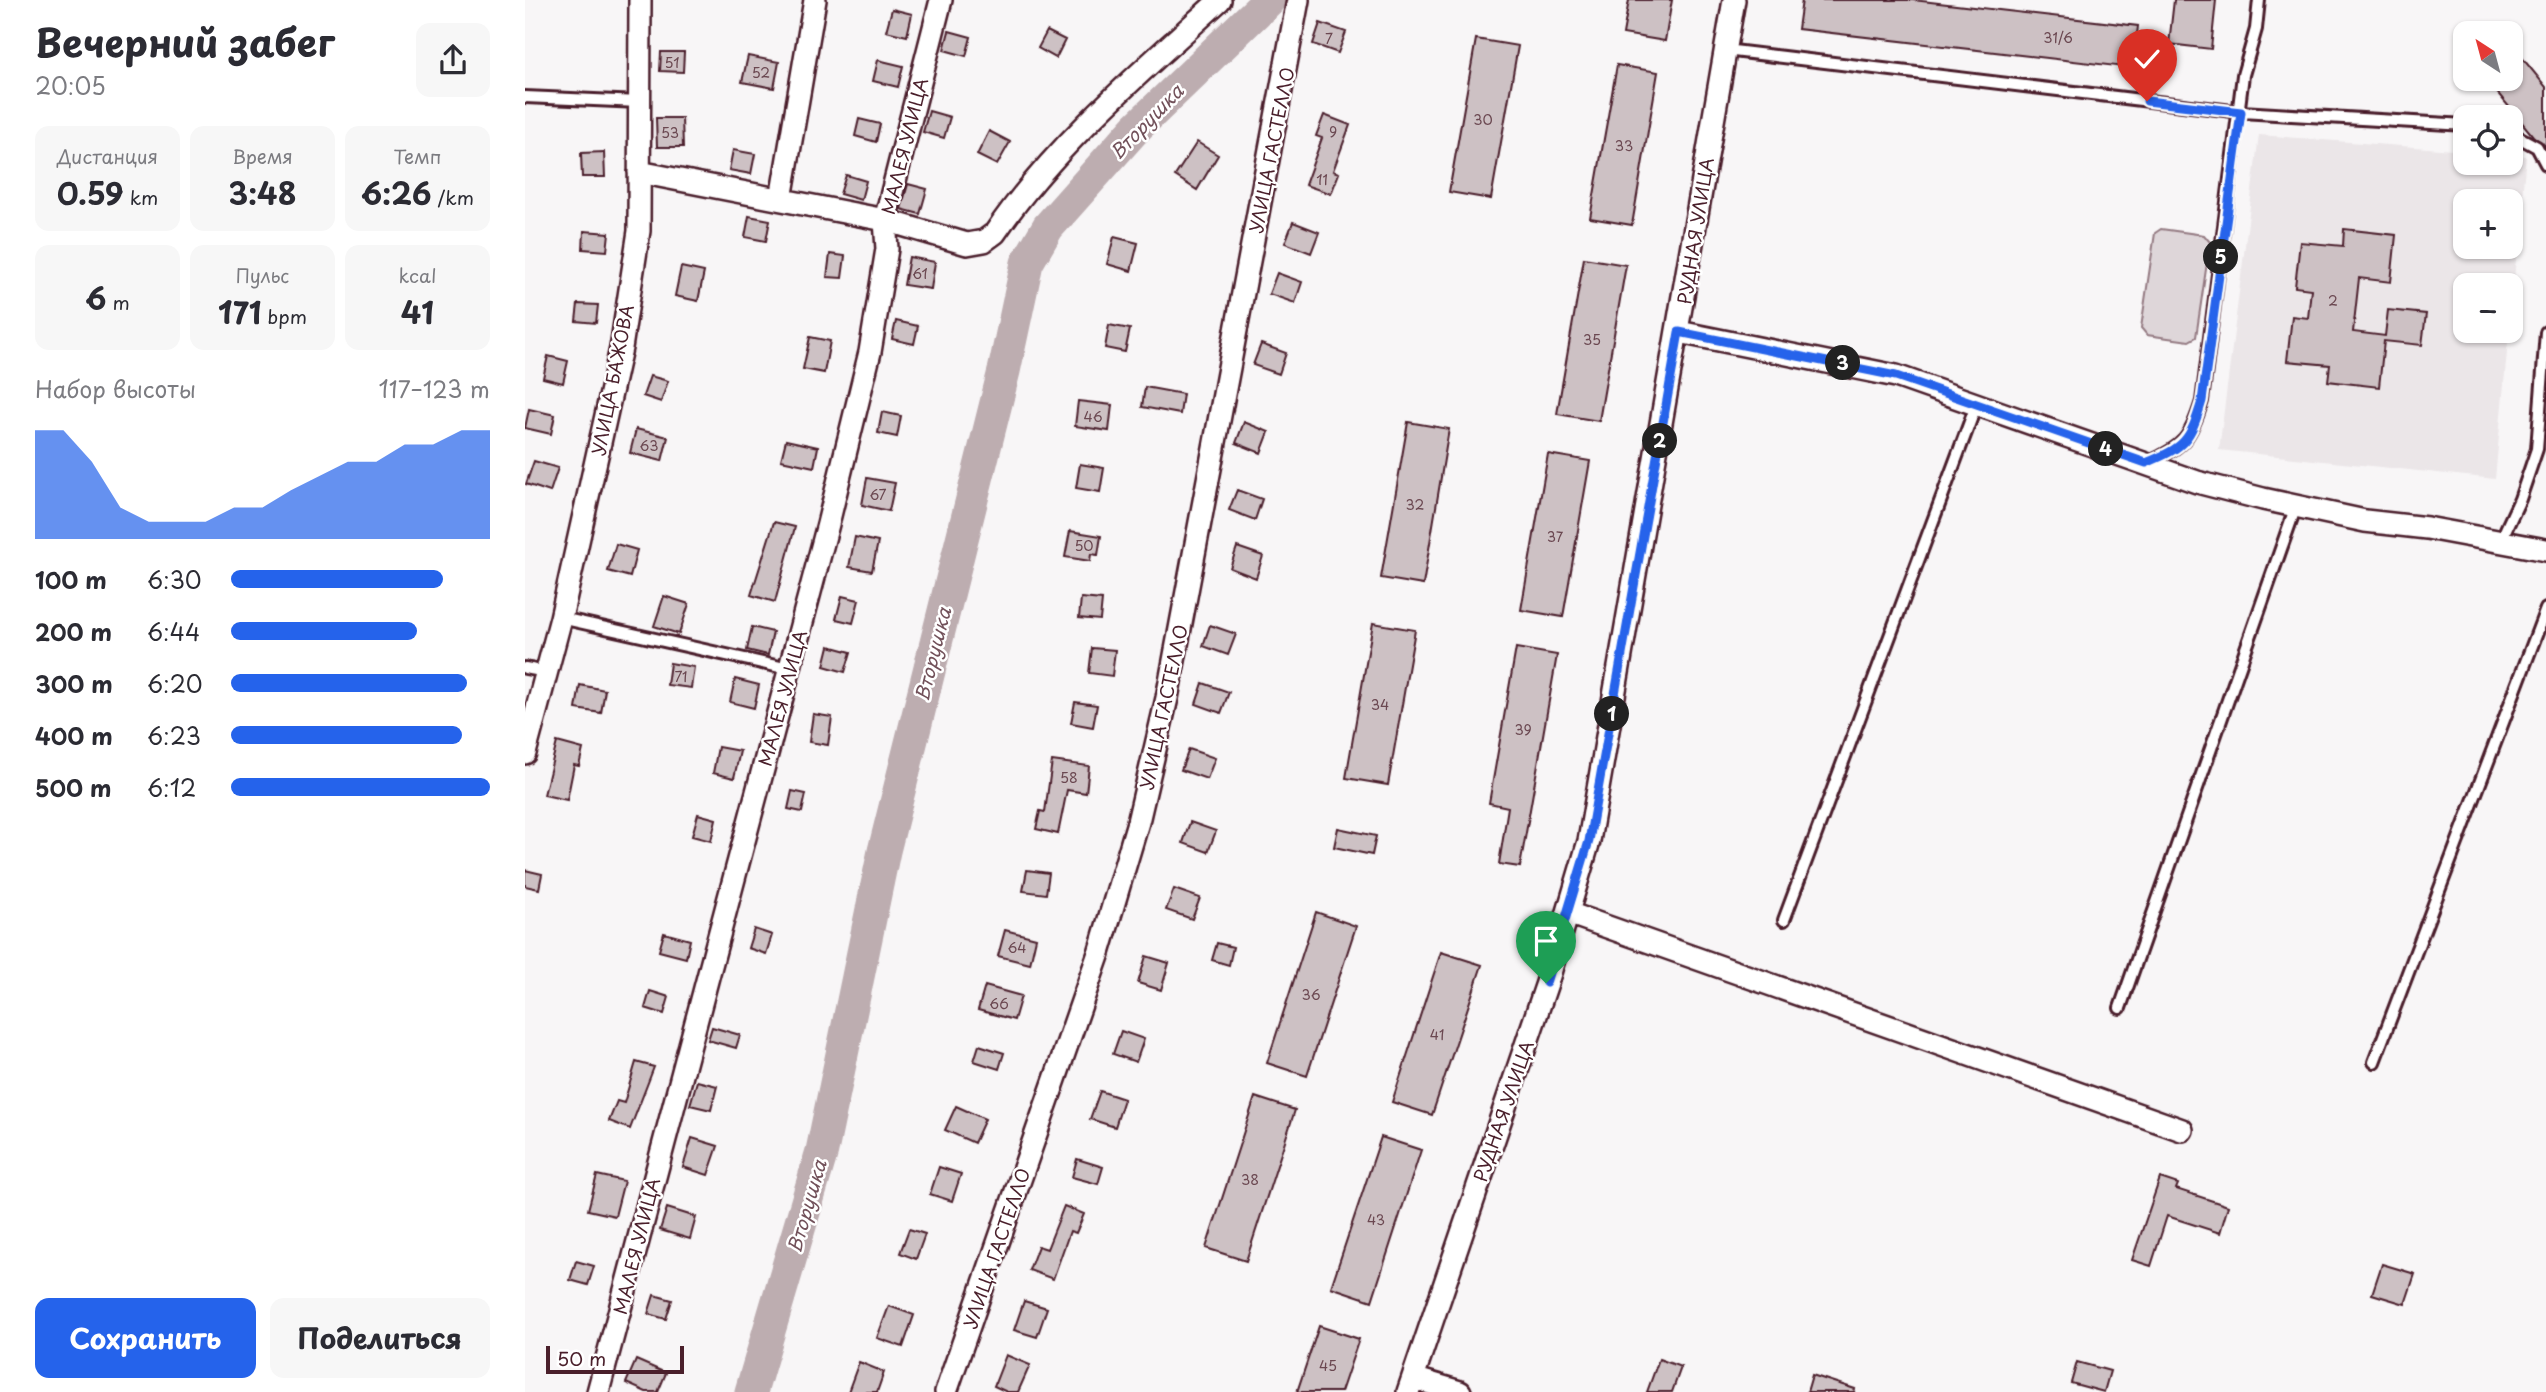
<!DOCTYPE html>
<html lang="ru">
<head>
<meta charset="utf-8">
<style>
  :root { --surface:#fff; --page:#f7f7f7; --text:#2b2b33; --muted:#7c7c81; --accent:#2563eb }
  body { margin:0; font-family:"Playpen Sans",sans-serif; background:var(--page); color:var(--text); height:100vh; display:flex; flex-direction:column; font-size:26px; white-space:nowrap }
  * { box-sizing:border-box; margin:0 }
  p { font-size:23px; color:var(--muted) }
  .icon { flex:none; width:38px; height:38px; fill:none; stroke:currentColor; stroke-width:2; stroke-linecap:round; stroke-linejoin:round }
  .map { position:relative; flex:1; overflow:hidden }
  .details { display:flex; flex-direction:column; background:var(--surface); width:525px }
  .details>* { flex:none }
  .needle { width:46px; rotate:324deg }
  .buttons { position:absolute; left:1928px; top:21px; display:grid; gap:14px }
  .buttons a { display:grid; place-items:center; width:70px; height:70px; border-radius:14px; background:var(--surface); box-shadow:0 2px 5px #0004; font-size:35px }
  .scale { position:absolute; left:21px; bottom:18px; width:138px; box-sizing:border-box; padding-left:7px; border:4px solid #4a1f2b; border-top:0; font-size:19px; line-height:24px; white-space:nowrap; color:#4a1f2b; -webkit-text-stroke:5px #fff; paint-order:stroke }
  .pin { position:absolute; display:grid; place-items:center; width:60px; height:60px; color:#fff; margin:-72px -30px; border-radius:50% 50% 50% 0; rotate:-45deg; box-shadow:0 0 7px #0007 }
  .pin .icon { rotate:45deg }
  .km { position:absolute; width:35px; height:35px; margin:-18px; border-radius:50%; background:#222; color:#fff; font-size:19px; line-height:35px; text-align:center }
  .round { display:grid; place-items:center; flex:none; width:74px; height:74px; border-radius:14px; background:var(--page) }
  .summary { display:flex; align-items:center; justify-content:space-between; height:119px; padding:0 35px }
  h1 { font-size:38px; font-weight:700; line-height:52px }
  .metrics { display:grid; grid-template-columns:repeat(3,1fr); gap:10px; height:119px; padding:7px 35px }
  .metrics div { display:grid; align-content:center; border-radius:14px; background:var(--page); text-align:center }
  .metrics b { font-size:30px; font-weight:700 }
  .metrics small { font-size:19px; font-weight:400 }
  .metrics p { font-size:19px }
  .chart { height:196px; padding:14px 35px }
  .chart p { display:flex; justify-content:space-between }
  .chart svg { width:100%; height:126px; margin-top:7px; fill:var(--accent); opacity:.7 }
  .cta { display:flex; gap:14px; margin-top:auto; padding:14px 35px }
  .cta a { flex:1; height:80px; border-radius:14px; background:var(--accent); color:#fff; font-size:28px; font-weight:700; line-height:80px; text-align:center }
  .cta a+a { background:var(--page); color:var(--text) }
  ul { padding:0 35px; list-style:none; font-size:23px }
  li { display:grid; grid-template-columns:112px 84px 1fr; align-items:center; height:52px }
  li i { height:18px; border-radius:9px; background:var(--accent) }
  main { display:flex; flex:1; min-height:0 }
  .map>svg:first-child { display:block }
  .built { fill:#ebe6e8; fill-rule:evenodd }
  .grass { fill:#ded6d9; stroke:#947a82; stroke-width:2 }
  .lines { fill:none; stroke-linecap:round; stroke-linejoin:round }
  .river { stroke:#bdadb0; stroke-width:33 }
  .building { fill:#cdc1c4; stroke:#4a1f2b; stroke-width:2 }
  .service-casing { stroke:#4a1f2b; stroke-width:16 }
  .minor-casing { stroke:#4a1f2b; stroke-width:26 }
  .service { stroke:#fff; stroke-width:10 }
  .minor { stroke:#fff; stroke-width:21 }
  .route-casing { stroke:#fff; stroke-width:14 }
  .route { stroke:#2563eb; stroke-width:9 }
  .labels { text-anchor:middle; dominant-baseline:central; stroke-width:5; stroke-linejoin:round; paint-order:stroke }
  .number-label { font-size:14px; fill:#6b4851 }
  .street-label { font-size:18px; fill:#4a1f2b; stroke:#fff }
  .water-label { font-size:19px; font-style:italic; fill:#72515a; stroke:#fff }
</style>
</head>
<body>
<main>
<section class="details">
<div class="summary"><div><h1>Вечерний забег</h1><p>20:05</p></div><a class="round"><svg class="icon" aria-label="share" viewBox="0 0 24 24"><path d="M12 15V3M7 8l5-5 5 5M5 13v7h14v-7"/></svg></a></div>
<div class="metrics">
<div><p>Дистанция</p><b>0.59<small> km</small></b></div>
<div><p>Время</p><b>3:48</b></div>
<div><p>Темп</p><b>6:26<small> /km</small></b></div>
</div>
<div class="metrics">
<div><b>6<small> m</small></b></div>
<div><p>Пульс</p><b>171<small> bpm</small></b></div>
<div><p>kcal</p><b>41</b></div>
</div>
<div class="chart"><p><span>Набор высоты</span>117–123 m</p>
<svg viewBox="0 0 160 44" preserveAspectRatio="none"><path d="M0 44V6L10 6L20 17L30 33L40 38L50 38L60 38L70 33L80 33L90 27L100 22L110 17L120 17L130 11L140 11L150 6L160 6V44z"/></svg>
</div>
<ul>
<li><b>100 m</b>6:30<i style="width:82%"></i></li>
<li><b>200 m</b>6:44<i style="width:72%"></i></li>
<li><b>300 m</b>6:20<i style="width:91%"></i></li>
<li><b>400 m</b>6:23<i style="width:89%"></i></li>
<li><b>500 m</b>6:12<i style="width:100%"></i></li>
</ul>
<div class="cta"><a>Сохранить</a><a>Поделиться</a></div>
</section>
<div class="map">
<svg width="2021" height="1392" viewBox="0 0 2021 1392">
  <rect width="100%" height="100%" fill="#f8f6f7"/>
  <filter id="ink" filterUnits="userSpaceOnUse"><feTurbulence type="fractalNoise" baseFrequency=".0143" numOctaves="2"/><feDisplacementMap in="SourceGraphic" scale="14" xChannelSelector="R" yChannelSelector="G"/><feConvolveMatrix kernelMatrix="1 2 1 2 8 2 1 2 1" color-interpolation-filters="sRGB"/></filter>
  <g filter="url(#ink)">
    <path class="built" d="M 1734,135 L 1941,151 L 1941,163 L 1986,163 L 1986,155 L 2001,156 L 1986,311 L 1986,285 L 1941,285 L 1941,331 L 1984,331 L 1970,479 L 1694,450 ZM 1941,201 L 1986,201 L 1986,247 L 1941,247 Z"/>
    <path class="grass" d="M 1636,229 L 1679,235 L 1685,242 L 1671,337 L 1664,341 L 1622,335 L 1616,328 L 1630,233 Z"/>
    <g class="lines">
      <path class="river" d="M 226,1392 L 297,1151 L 359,851 L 479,371 L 502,263 L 523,227 L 611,128 L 744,0"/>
    </g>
    <path class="building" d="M 1104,0 L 1147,0 L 1140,41 L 1098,34 Z
      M 1277,0 L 1388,0 L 1613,26 L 1608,68 L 1273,29 Z
      M 1649,0 L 1691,0 L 1686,49 L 1644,44 Z
      M 367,9 L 387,14 L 382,36 L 361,31 Z
      M 795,23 L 821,32 L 813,53 L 788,44 Z
      M 424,31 L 446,37 L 441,56 L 419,50 Z
      M 522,31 L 540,40 L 531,58 L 513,48 Z
      M 951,39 L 993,46 L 966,199 L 924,192 Z
      M 1986,44 L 2021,87 L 2021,147 L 2008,136 L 1961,79 L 1986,79 Z
      M 136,52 L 159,52 L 158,72 L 135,71 Z
      M 223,56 L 254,62 L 249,88 L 217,82 Z
      M 353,60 L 378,66 L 373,87 L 348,81 Z
      M 1092,65 L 1133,72 L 1107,225 L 1065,218 Z
      M 404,111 L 425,117 L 419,138 L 398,132 Z
      M 799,115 L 825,125 L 808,171 L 814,173 L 806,194 L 780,185 L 797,138 L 791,136 Z
      M 131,118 L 157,118 L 158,147 L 132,147 Z
      M 334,119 L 355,124 L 351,142 L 330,136 Z
      M 464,131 L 485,142 L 472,165 L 452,155 Z
      M 672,142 L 693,155 L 672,190 L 650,176 Z
      M 208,150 L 230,154 L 226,174 L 204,170 Z
      M 79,152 L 80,177 L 57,177 L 56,153 Z
      M 321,175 L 341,181 L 336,200 L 315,194 Z
      M 383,184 L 402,189 L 395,214 L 376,209 Z
      M 224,216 L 245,220 L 241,241 L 220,237 Z
      M 768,222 L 794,232 L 786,253 L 760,243 Z
      M 1819,229 L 1871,235 L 1866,282 L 1834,278 L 1828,332 L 1860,336 L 1863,310 L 1901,314 L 1897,345 L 1859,341 L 1854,387 L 1803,381 L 1805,365 L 1762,361 L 1767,316 L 1783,318 L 1786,289 L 1770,287 L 1775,242 L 1818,246 Z
      M 59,231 L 84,233 L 82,251 L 58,249 Z
      M 589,237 L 613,243 L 606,271 L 582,264 Z
      M 305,254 L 320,256 L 317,278 L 302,277 Z
      M 384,257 L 410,262 L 406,289 L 379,285 Z
      M 1059,258 L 1101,265 L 1074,421 L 1032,414 Z
      M 156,267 L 179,272 L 173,301 L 150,296 Z
      M 752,273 L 777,282 L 770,303 L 744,294 Z
      M 53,304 L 73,305 L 71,323 L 51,321 Z
      M 371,321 L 393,326 L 389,344 L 367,339 Z
      M 584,325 L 605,329 L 600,352 L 580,348 Z
      M 285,337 L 305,341 L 299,373 L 278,369 Z
      M 736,344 L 761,353 L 754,374 L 728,365 Z
      M 23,356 L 43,361 L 38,383 L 18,378 Z
      M 125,376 L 143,381 L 136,402 L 118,396 Z
      M 620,387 L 658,394 L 655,414 L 617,407 Z
      M 553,401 L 587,405 L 584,431 L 550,426 Z
      M 4,409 L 30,415 L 26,434 L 0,428 Z
      M 357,412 L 376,416 L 372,437 L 353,433 Z
      M 719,422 L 744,432 L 736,453 L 711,443 Z
      M 883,422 L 924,429 L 898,585 L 856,578 Z
      M 111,429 L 143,437 L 137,461 L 105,453 Z
      M 261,440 L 293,447 L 289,467 L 256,460 Z
      M 1023,454 L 1065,461 L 1038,617 L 996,610 Z
      M 9,461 L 33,468 L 25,492 L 1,484 Z
      M 555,464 L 579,468 L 575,492 L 551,488 Z
      M 342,478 L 370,483 L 364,511 L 337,505 Z
      M 712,490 L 737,499 L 730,520 L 704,510 Z
      M 249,522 L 270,527 L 250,602 L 226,595 Z
      M 545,531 L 576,536 L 573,555 L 566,554 L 565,561 L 540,557 Z
      M 330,537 L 353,542 L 347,571 L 324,567 Z
      M 91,544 L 112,550 L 105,577 L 83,571 Z
      M 712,547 L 738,556 L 731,578 L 705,568 Z
      M 139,596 L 164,604 L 154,634 L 129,626 Z
      M 317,596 L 334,600 L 328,623 L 311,619 Z
      M 556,598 L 577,600 L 575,620 L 554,618 Z
      M 848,623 L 890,630 L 863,785 L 821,778 Z
      M 685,625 L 711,634 L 703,655 L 678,646 Z
      M 227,627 L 248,632 L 243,655 L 222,650 Z
      M 304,646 L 326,652 L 320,672 L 299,666 Z
      M 567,648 L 590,650 L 587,676 L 564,673 Z
      M 991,648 L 1032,655 L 995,867 L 974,864 L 983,807 L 964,803 Z
      M 145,663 L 169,667 L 166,688 L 142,685 Z
      M 210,679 L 234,685 L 229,708 L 205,702 Z
      M 678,683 L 704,692 L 696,713 L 671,704 Z
      M 55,685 L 80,690 L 76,713 L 51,709 Z
      M 550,702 L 572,705 L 568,727 L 546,723 Z
      M 288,714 L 307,717 L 303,745 L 284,742 Z
      M 32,742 L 58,749 L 54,766 L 49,765 L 42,800 L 19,795 Z
      M 193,747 L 215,751 L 209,778 L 188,773 Z
      M 664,749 L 690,758 L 682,779 L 656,770 Z
      M 527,761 L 564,766 L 561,793 L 542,790 L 533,834 L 511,829 L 515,811 L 520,812 Z
      M 267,791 L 281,794 L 277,812 L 263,809 Z
      M 173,814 L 191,819 L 186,841 L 167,836 Z
      M 665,822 L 691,831 L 683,852 L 658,843 Z
      M 813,828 L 851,836 L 847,855 L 809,847 Z
      M 0,870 L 17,874 L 14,889 L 0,886 Z
      M 502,870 L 524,873 L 521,894 L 498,891 Z
      M 649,889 L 675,898 L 667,919 L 641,910 Z
      M 791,912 L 831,926 L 782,1076 L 742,1063 Z
      M 229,929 L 247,935 L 241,954 L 223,948 Z
      M 480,930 L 511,938 L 505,964 L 473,956 Z
      M 139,933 L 165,940 L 161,958 L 134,951 Z
      M 692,943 L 708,947 L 704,965 L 687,960 Z
      M 916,952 L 957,965 L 907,1115 L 867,1102 Z
      M 621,956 L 644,963 L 636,990 L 613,983 Z
      M 460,986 L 496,996 L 489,1020 L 453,1010 Z
      M 125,991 L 144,997 L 139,1014 L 120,1008 Z
      M 187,1027 L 215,1035 L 211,1048 L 183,1040 Z
      M 596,1031 L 619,1039 L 611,1062 L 588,1054 Z
      M 454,1045 L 479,1053 L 474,1069 L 449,1061 Z
      M 111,1062 L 129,1067 L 105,1129 L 84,1121 L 92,1101 L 99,1103 Z
      M 172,1081 L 192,1086 L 186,1110 L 165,1105 Z
      M 575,1091 L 599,1099 L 590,1127 L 565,1119 Z
      M 730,1097 L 770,1110 L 721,1261 L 681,1248 Z
      M 431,1106 L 460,1119 L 449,1143 L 420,1130 Z
      M 856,1137 L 896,1150 L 847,1301 L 806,1287 Z
      M 167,1138 L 193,1146 L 183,1175 L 158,1167 Z
      M 552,1159 L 578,1167 L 573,1184 L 547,1177 Z
      M 414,1167 L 436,1174 L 427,1201 L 405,1194 Z
      M 72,1175 L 99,1181 L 90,1216 L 63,1210 Z
      M 1635,1178 L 1653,1184 L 1651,1189 L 1703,1206 L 1695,1233 L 1642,1216 L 1626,1266 L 1607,1260 Z
      M 539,1206 L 559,1214 L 551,1233 L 545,1231 L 528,1279 L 504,1270 L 513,1246 L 522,1249 Z
      M 142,1208 L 171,1217 L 165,1239 L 135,1230 Z
      M 384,1229 L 400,1234 L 391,1259 L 375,1253 Z
      M 51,1261 L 69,1266 L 63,1285 L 45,1280 Z
      M 1857,1264 L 1890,1274 L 1880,1304 L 1847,1294 Z
      M 129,1295 L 147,1300 L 141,1319 L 123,1314 Z
      M 499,1301 L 522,1308 L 512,1337 L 489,1330 Z
      M 364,1306 L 389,1315 L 378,1347 L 352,1338 Z
      M 794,1326 L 834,1339 L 816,1392 L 772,1392 Z
      M 481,1355 L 505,1365 L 493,1392 L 482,1392 L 469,1386 Z
      M 1134,1359 L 1156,1367 L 1147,1392 L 1122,1392 Z
      M 111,1360 L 141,1373 L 133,1392 L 121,1392 L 101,1383 Z
      M 334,1362 L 359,1372 L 352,1392 L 323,1392 Z
      M 1552,1362 L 1585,1371 L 1579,1392 L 1546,1383 Z
      M 1287,1375 L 1330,1389 L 1329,1392 L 1282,1392 Z"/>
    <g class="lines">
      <defs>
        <path id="service" d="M 1200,50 L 1716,112 L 1941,125
          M 0,97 L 115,102
          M 1986,133 L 2012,147 L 2021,164
          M 1624,462 C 1659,447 1666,437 1677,401 L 1718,75 L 1731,29 L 1734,0
          M 1975,542 L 1995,499 L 2012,449 L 2021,332
          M 36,618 L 264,669
          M 0,668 L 22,672
          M 1259,920 L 1452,403
          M 1595,1008 L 1771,506
          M 1849,1062 L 2021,609"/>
        <path id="minor" d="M 114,172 L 360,220 L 442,244 L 459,241 L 470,233 C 527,148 619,69 695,0
          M 256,199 L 290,0
          M 1154,332 L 1371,376 L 1672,482 L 1738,499 L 1840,521 L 1902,528 L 2021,550
          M 0,753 L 36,618 L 96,348 L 114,231 L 115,0
          M 1043,913 L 1657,1130
          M 888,1378 L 935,1392
          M 73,1392 L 303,524 L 345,352 L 362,249 L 360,220 L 416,0
          M 421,1392 L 574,953 L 613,822 L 642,698 L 773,0
          M 883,1392 L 1022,983 L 1064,841 L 1209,0"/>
      </defs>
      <use href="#service" class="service-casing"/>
      <use href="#minor" class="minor-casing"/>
      <use href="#service" class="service"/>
      <use href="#minor" class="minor"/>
    </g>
  </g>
  <g class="lines" filter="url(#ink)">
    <defs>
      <path id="route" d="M 1021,983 L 1064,841 L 1154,332 L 1371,376 L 1621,463 C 1660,447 1665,441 1677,401 L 1716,112 L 1622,101"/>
    </defs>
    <use href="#route" class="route-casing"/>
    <use href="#route" class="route"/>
  </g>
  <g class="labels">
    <g class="number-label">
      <text x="1533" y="37">31/6</text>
      <text x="804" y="38">7</text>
      <text x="147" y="62">51</text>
      <text x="236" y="72">52</text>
      <text x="958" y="119">30</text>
      <text x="808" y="131">9</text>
      <text x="145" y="132">53</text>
      <text x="1099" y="145">33</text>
      <text x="797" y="179">11</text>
      <text x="395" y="273">61</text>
      <text x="1808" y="300">2</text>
      <text x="1067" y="339">35</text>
      <text x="568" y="416">46</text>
      <text x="124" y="445">63</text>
      <text x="353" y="494">67</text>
      <text x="890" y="504">32</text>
      <text x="1030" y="536">37</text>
      <text x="559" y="545">50</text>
      <text x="156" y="676">71</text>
      <text x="855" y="704">34</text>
      <text x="998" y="729">39</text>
      <text x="544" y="777">58</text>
      <text x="492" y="947">64</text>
      <text x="786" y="994">36</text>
      <text x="474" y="1003">66</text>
      <text x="912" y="1034">41</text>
      <text x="725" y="1179">38</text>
      <text x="851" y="1219">43</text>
      <text x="803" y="1365">45</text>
    </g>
    <g class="street-label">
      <text transform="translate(379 146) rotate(-76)">МАЛЕЯ УЛИЦА</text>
      <text transform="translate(746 150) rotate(-79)">УЛИЦА ГАСТЕЛЛО</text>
      <text transform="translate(1170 231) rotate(-81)">РУДНАЯ УЛИЦА</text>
      <text transform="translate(87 380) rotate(-79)">УЛИЦА БАЖОВА</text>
      <text transform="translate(257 698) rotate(-75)">МАЛЕЯ УЛИЦА</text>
      <text transform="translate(638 707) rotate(-78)">УЛИЦА ГАСТЕЛЛО</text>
      <text transform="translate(978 1111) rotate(-71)">РУДНАЯ УЛИЦА</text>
      <text transform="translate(111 1246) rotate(-76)">МАЛЕЯ УЛИЦА</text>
      <text transform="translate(471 1248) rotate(-71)">УЛИЦА ГАСТЕЛЛО</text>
    </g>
    <g class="water-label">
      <text transform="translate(621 121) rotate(-46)">Вторушка</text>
      <text transform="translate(407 654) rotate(-76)">Вторушка</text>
      <text transform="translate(281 1206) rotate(-74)">Вторушка</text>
    </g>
  </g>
</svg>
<div class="buttons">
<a><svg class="needle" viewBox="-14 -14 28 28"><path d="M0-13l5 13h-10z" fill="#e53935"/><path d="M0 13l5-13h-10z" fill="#7c7c81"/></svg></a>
<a><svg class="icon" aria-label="locate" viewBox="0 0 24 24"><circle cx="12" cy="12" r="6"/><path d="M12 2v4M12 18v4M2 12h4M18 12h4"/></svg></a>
<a>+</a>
<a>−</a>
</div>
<div class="scale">50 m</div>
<div class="pin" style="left:1021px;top:983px;background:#1e9e55"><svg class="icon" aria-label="arrive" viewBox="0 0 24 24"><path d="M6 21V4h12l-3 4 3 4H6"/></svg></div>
<div class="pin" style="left:1622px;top:101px;background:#d93025"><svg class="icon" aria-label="check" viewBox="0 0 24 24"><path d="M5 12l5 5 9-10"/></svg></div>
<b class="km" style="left:1087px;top:714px">1</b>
<b class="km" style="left:1135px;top:441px">2</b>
<b class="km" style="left:1318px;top:363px">3</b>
<b class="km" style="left:1581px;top:449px">4</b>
<b class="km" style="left:1696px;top:257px">5</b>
</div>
</main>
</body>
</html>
